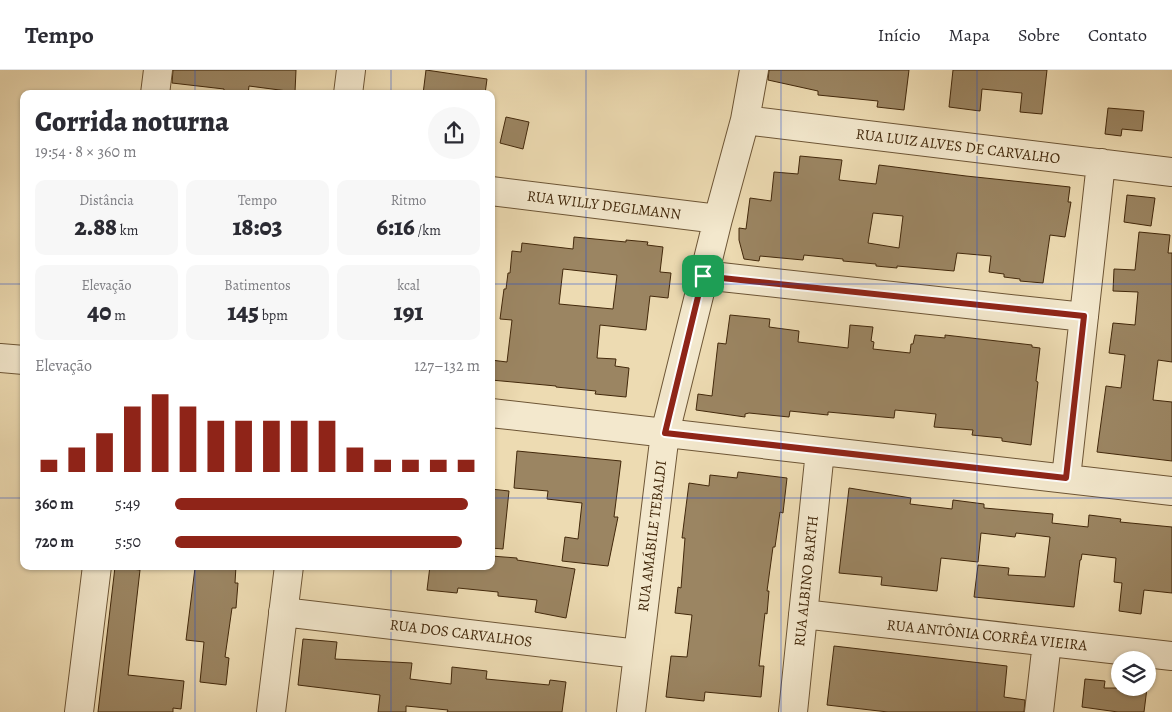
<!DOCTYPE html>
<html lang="pt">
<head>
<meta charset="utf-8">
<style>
  :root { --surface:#fff; --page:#f7f7f7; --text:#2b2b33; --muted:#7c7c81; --line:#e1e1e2; --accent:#8f2418 }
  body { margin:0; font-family:Alegreya,serif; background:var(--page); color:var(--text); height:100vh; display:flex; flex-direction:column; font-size:19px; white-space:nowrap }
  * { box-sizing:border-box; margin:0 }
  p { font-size:16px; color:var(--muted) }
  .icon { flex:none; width:28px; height:28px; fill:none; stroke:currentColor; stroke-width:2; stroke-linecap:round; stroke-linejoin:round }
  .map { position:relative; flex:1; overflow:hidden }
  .drawer { position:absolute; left:20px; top:20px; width:475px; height:480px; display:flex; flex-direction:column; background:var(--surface); border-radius:10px; box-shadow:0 1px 4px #0004 }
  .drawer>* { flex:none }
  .controls { position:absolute; left:1111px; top:581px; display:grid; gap:10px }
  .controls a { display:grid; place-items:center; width:45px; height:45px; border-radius:50%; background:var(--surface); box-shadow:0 1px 4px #0004; font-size:25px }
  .pin { position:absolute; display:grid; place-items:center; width:42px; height:42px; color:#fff; margin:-21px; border-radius:10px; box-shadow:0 2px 8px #0006 }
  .round { display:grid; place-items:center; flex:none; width:52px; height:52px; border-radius:26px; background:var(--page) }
  .headline { display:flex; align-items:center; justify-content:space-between; height:85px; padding:0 15px }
  h1 { font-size:28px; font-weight:800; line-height:38px }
  .figures { display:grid; grid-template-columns:repeat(3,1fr); gap:8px; height:85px; padding:5px 15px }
  .figures div { display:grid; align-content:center; border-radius:10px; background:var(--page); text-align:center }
  .figures b { font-size:25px; font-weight:800 }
  .figures small { font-size:14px; font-weight:400 }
  .figures p { font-size:14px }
  .chart { height:140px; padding:10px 15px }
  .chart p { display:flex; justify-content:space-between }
  .chart svg { width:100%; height:90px; margin-top:5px; stroke:var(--accent); stroke-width:6 }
  ul { padding:0 15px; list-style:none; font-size:16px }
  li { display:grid; grid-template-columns:80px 60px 1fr; align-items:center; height:38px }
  li i { height:12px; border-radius:6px; background:var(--accent) }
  header { display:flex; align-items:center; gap:30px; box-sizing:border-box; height:70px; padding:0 25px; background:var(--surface); border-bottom:1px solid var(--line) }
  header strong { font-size:24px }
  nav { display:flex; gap:28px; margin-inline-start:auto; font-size:18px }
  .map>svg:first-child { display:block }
  .building { fill:#9b8562; stroke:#42280b; fill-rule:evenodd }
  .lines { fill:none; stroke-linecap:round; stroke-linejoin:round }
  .minor-casing { stroke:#6d5535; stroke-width:30 }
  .minor { stroke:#f3e8cd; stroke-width:28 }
  .route-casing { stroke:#fff; stroke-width:10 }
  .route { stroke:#8f2418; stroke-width:6 }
  .grid { fill:none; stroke:#1d4ed8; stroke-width:1; stroke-opacity:0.55 }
  .labels { text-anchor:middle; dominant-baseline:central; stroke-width:4.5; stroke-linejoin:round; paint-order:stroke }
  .street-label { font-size:15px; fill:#42280b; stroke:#f3e8cd }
</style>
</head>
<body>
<header>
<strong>Tempo</strong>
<nav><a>Início</a><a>Mapa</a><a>Sobre</a><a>Contato</a></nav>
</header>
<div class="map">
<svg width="1172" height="642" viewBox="0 0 1172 642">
  <rect width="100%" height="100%" fill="#eddbb2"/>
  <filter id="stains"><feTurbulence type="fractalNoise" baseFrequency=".004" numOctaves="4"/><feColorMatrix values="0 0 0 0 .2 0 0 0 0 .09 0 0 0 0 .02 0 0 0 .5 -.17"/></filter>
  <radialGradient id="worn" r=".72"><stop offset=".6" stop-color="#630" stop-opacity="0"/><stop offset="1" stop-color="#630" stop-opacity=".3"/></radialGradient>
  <path class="building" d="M 173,0 L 296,0 L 295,22 L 249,16 L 248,24 L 224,24 L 224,19 L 172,13 Z
    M 426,0 L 487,9 L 485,24 L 423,24 Z
    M 769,0 L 909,0 L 904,40 L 877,37 L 878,31 L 818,25 L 818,21 L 768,10 Z
    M 953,0 L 1047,0 L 1042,44 L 1020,42 L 1022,23 L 982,19 L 980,41 L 949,37 Z
    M 1108,38 L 1144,41 L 1142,61 L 1122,59 L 1121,66 L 1105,64 Z
    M 506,47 L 529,52 L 523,79 L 500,73 Z
    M 800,86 L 842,90 L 839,110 L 876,114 L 879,95 L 966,106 L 1070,117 L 1068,132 L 1071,132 L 1065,167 L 1050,165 L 1043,213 L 1020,211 L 1020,209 L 1004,207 L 1004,204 L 989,202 L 991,186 L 957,183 L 954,201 L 897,196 L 897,198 L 876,196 L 876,194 L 843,191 L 843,189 L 804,185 L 803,190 L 760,186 L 759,191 L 744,189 L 739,170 L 739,158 L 746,159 L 750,128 L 771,131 L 774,102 L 798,104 ZM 873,143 L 903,146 L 899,178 L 868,173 Z
    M 1127,125 L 1155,128 L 1151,156 L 1124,152 Z
    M 1139,162 L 1170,165 L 1168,183 L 1172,183 L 1172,292 L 1158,290 L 1153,330 L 1172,332 L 1172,391 L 1097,382 L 1106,316 L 1121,318 L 1125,285 L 1109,283 L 1113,253 L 1135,255 L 1138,222 L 1113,221 L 1114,199 L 1135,200 Z
    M 574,167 L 626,172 L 626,170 L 648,172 L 647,175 L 663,177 L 660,202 L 671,203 L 668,228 L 650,226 L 646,260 L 600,255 L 597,288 L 616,289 L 615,296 L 629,298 L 626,327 L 595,324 L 596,321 L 556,317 L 556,316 L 491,310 L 491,290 L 507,292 L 512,250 L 500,249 L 504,219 L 506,219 L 508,203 L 510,203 L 512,181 L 521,182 L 522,173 L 573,179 ZM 563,199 L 617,205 L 613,239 L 559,234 Z
    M 730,245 L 770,249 L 769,257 L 799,261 L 798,272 L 848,278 L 850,255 L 873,257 L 871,271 L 874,272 L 873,279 L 910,283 L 911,274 L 913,274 L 915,265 L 945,268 L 945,265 L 1032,275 L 1032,277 L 1040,278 L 1036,311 L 1038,312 L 1031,375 L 1002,371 L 1002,368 L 972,365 L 973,360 L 934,357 L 936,344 L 895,340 L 894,348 L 828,342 L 828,345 L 790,341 L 789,347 L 749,343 L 745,344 L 745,347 L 696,340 L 698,324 L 712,326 L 718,273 L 726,274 Z
    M 517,381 L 621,391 L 614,447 L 618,447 L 608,496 L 562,491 L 565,467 L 578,469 L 582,433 L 547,429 L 548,421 L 514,418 Z
    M 738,402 L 787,408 L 783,443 L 780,442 L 775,477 L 773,477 L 767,521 L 769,521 L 767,544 L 765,543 L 759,596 L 764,596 L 761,627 L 705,622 L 704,631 L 666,627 L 671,586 L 687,587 L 692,545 L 675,543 L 678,517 L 681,518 L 685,468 L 682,468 L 689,413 L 709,416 L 710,405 L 737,408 Z
    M 849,418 L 911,428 L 910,434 L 952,439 L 953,430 L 984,434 L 984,438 L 1053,444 L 1052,453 L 1088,457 L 1089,445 L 1121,449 L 1120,452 L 1172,457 L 1172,523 L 1144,520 L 1141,544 L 1119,541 L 1122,513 L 1114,512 L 1116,488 L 1082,484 L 1081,490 L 1080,490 L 1074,537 L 974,527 L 978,495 L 1009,498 L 1008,505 L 1045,507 L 1050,467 L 1016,463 L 1015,467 L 981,463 L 978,492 L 941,488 L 937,521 L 881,515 L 882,507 L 839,503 Z
    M 491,419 L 509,421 L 503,479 L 491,478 Z
    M 491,486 L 517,488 L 517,490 L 575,499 L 566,548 L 535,542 L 537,530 L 498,526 L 498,522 L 458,518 L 457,523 L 427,520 L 430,496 L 491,496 Z
    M 205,496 L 236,496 L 235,513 L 238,513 L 236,538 L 232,538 L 225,587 L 229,588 L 226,615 L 200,612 L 204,572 L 186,570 L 195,498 L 205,499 Z
    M 115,497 L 140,500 L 128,605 L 184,611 L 181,639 L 173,638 L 173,642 L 98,642 Z
    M 303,569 L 337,572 L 335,589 L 412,593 L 410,609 L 451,614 L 452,597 L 487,601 L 486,609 L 549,615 L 550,610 L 566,612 L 562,642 L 447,642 L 448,640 L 406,636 L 406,642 L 378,642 L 380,625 L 298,615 Z
    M 834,576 L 1007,596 L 1004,627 L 1025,630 L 1024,642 L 888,642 L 827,635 Z
    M 1085,609 L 1105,611 L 1104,618 L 1147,618 L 1144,642 L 1118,642 L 1082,637 Z"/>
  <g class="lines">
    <defs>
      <path id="minor" d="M 155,24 L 158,0
        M 348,24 L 351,0
        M 745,50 L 1172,102
        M 491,121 L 718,149
        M 703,205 L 1084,247
        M 0,288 L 24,290
        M 491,343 L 1172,421
        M 1066,408 L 1101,93
        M 283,542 L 638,584
        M 803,544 L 1172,586
        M 79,642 L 97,496
        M 271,642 L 289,496
        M 631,642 L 665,363 L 718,149 L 745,50 L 754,0
        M 793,642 L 820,381
        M 1039,642 L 1047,572"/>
    </defs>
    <use href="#minor" class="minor-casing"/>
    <use href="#minor" class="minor"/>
  </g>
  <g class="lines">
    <defs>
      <path id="route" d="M 703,206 L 1084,246 L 1066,408 L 665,363 Z"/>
    </defs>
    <use href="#route" class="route-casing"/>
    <use href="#route" class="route"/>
  </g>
  <path class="grid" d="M 195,0 L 195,24M 391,0 L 391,24M 586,0 L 586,642M 781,0 L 781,642M 977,0 L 977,642M 0,214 L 24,214M 491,214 L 1172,214M 0,428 L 24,428M 491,428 L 1172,428M 195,496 L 195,642M 391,496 L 391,642"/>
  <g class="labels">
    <g class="street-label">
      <text transform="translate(958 76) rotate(7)">RUA LUIZ ALVES DE CARVALHO</text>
      <text transform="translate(604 135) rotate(7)">RUA WILLY DEGLMANN</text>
      <text transform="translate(652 466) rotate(-83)">RUA AMÁBILE TEBALDI</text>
      <text transform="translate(806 511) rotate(-84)">RUA ALBINO BARTH</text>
      <text transform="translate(461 563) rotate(7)">RUA DOS CARVALHOS</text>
      <text transform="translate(987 565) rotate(6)">RUA ANTÔNIA CORRÊA VIEIRA</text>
    </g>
  </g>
  <rect width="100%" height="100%" filter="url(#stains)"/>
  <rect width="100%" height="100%" fill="url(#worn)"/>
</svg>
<div class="controls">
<a><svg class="icon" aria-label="layers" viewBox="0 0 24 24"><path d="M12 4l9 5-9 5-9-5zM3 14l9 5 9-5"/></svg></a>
</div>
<div class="pin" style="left:703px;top:206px;background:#1e9e55"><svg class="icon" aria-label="arrive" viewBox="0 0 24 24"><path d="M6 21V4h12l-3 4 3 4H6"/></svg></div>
<section class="drawer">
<div class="headline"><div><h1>Corrida noturna</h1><p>19:54 · 8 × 360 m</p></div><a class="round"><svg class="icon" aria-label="share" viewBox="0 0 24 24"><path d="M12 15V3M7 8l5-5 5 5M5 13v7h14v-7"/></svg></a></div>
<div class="figures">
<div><p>Distância</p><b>2.88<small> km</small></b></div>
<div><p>Tempo</p><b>18:03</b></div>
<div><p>Ritmo</p><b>6:16<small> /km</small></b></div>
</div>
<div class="figures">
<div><p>Elevação</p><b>40<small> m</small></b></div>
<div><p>Batimentos</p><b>145<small> bpm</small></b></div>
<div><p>kcal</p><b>191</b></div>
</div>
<div class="chart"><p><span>Elevação</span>127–132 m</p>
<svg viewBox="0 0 160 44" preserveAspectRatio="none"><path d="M5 44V38M15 44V32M25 44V25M35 44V12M45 44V6M55 44V12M65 44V19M75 44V19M85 44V19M95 44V19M105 44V19M115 44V32M125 44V38M135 44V38M145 44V38M155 44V38"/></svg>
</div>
<ul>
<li><b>360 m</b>5:49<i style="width:96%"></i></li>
<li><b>720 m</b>5:50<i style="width:94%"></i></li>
</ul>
</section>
</div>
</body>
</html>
